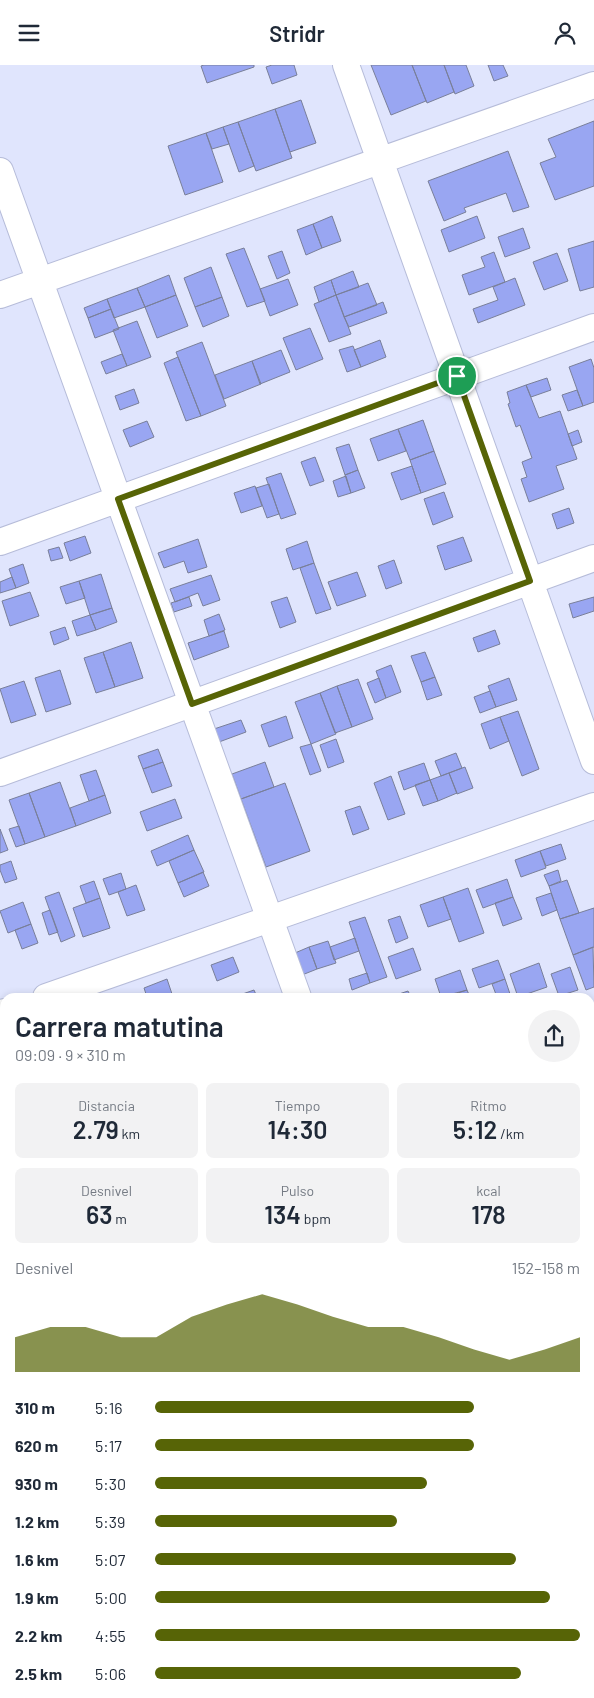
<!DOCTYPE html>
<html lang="es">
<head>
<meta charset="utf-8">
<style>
  :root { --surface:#fff; --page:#f2f2f3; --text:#1f2937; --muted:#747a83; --accent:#576406 }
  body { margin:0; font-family:Barlow,sans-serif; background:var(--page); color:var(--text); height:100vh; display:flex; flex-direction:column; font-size:19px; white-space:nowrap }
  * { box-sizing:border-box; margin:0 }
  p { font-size:16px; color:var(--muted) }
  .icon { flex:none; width:28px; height:28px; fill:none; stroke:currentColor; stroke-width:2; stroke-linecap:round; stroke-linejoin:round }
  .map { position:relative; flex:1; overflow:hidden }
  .details { position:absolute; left:0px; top:928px; width:595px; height:706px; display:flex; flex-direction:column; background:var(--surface); border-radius:15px 15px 0 0; box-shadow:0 2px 8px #0003 }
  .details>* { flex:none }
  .pin { position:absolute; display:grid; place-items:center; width:42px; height:42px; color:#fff; margin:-21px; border:2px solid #fff; border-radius:50%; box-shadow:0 1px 5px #0007 }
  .round { display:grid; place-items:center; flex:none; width:52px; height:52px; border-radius:26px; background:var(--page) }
  .headline { display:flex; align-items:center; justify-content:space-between; height:85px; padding:0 15px }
  h1 { font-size:28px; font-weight:600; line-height:38px }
  .stats { display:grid; grid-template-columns:repeat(3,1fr); gap:8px; height:85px; padding:5px 15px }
  .stats div { display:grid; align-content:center; border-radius:8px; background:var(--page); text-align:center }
  .stats b { font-size:25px; font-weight:600 }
  .stats small { font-size:14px; font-weight:400 }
  .stats p { font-size:14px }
  .chart { height:140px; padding:10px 15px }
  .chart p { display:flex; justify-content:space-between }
  .chart svg { width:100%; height:90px; margin-top:5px; fill:var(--accent); opacity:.7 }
  ul { padding:0 15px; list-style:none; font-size:16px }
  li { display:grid; grid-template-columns:80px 60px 1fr; align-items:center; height:38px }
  li i { height:12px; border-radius:6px; background:var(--accent) }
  header { display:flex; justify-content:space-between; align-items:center; height:65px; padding:0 15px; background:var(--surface); font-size:22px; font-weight:600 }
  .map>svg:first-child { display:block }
  .building { fill:#99a6f2; stroke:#797f99 }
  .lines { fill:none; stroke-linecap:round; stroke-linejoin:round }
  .street-casing { stroke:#b6bcd9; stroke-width:28 }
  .street { stroke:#fff; stroke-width:26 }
  .route-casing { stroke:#fff; stroke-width:10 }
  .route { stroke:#576406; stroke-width:6 }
</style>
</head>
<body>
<header><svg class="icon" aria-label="menu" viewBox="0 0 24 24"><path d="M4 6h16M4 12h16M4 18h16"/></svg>Stridr<svg class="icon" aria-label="person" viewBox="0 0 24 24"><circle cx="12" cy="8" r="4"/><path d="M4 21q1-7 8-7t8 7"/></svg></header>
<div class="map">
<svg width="594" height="1633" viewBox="0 0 594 1633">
  <rect width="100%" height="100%" fill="#e0e5fd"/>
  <path class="building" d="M 204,0 L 254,0 L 254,2 L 207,18 L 201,1 Z
    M 272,0 L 294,0 L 297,10 L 272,19 L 266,2 Z
    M 371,0 L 412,0 L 426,36 L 391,50 Z
    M 412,0 L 444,0 L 454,27 L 427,38 Z
    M 444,0 L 466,0 L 474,21 L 455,29 Z
    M 488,0 L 503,0 L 508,11 L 494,16 Z
    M 301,35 L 316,78 L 290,87 L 275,44 Z
    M 275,44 L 292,93 L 256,106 L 238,57 Z
    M 594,56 L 594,121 L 555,135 L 540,98 L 556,92 L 548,74 Z
    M 238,57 L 254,101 L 239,107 L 223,62 Z
    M 223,62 L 229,79 L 212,84 L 206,68 Z
    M 206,68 L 223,117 L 185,130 L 168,81 Z
    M 508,86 L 529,142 L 513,147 L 506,128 L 464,143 L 466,147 L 444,156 L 428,116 Z
    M 332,151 L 341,176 L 322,183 L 313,159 Z
    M 477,151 L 485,173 L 449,187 L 441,165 Z
    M 313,159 L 322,183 L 306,190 L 297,165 Z
    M 523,163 L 530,183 L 505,192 L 498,172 Z
    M 594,176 L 594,222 L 580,226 L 568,184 Z
    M 244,183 L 265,236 L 247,242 L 226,189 Z
    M 282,186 L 290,208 L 277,214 L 268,191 Z
    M 494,187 L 505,217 L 469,230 L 462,210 L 485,202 L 481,192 Z
    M 557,188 L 568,216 L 544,225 L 533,197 Z
    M 211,202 L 222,232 L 195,242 L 184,213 Z
    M 353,206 L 359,222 L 336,230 L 331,215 Z
    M 169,210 L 176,230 L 145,242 L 137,223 Z
    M 515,213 L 525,240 L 478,258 L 473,244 L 498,235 L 493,222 Z
    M 288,214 L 298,240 L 270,251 L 260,224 Z
    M 331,215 L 336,230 L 319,237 L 314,222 Z
    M 368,218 L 377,240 L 344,252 L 336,230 Z
    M 137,223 L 145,242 L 114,253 L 107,234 Z
    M 176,230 L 188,261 L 157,273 L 145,242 Z
    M 336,230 L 351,269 L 329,277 L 314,239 Z
    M 222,232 L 229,251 L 203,262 L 195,242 Z
    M 107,234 L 111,244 L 88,253 L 84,243 Z
    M 383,237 L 387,248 L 349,262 L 344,252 Z
    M 111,244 L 119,264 L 95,273 L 88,253 Z
    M 137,256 L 151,292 L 127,301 L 113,265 Z
    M 310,263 L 323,294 L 296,305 L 283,273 Z
    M 380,275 L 386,292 L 361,302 L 354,285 Z
    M 202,277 L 226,341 L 201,351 L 176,287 Z
    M 353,281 L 361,302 L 347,307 L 339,285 Z
    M 281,285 L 290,307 L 260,319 L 252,296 Z
    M 122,289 L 127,301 L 106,309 L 101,297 Z
    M 178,292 L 201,351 L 186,356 L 164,298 Z
    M 591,294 L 594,303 L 594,337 L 583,341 L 569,302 Z
    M 252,296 L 261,319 L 224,334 L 215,310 Z
    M 547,313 L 551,325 L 531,332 L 526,320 Z
    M 526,320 L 539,353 L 560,346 L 577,394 L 556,401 L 564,424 L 529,437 L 521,414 L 527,412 L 522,397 L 532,393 L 520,360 L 516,362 L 508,339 L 510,338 L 507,327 Z
    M 134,324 L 139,338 L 120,345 L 115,331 Z
    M 577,325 L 583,341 L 568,346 L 562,330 Z
    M 423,355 L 434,386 L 410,395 L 398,364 Z
    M 147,356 L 154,372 L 130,382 L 123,365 Z
    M 398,364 L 406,386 L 378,396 L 370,374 Z
    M 578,365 L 582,377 L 572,381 L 568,369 Z
    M 349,379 L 358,405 L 345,410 L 336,383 Z
    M 434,386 L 446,419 L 421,428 L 410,395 Z
    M 315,392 L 324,416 L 310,421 L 301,397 Z
    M 412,401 L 421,428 L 401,435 L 391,408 Z
    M 358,405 L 365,423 L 351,428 L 345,410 Z
    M 281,408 L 296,449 L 281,454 L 266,413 Z
    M 346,411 L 351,428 L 338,432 L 333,416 Z
    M 269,419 L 279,449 L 267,453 L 256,423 Z
    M 255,421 L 262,441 L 241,448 L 234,428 Z
    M 444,427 L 453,452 L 433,460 L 424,434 Z
    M 569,443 L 574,458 L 557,464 L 552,449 Z
    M 85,471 L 91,488 L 70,496 L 64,478 Z
    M 463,472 L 472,496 L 445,505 L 437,481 Z
    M 198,474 L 207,502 L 188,508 L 184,496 L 164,503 L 158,488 Z
    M 307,476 L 314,498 L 293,505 L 286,484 Z
    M 59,482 L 63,493 L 51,496 L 48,485 Z
    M 394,495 L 402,518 L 386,524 L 378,501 Z
    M 314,498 L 331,544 L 316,549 L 300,503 Z
    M 23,499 L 29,518 L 16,523 L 9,504 Z
    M 357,507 L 366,531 L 337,541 L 328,517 Z
    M 101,509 L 112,543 L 90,550 L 79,516 Z
    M 211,510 L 220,535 L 203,541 L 198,528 L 175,537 L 170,524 Z
    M 12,512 L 16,523 L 0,528 L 0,517 Z
    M 79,516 L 85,533 L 66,539 L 60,522 Z
    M 30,527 L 39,551 L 10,561 L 2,536 Z
    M 189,532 L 192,541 L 174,547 L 171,538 Z
    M 287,532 L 296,557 L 280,563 L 271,537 Z
    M 594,532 L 594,546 L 573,553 L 569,539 Z
    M 112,543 L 117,557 L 96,565 L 90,550 Z
    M 219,549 L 225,565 L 209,571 L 204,555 Z
    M 90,550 L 96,565 L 77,571 L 72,556 Z
    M 65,562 L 69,574 L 54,580 L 50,567 Z
    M 495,565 L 500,579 L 478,587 L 473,573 Z
    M 224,566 L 229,582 L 194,595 L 188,578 Z
    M 131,577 L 143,613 L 115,622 L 103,587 Z
    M 103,587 L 115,622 L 96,628 L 84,593 Z
    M 425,587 L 435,612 L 421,617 L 411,591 Z
    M 391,600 L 401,627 L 386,633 L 376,606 Z
    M 60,605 L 71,639 L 46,647 L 35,613 Z
    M 435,612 L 442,630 L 427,635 L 421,617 Z
    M 379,613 L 386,633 L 375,638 L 367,618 Z
    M 509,613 L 517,635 L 496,642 L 488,621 Z
    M 358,614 L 373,654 L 352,662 L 337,621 Z
    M 24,616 L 36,650 L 11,658 L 0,624 Z
    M 337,621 L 352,662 L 335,668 L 320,628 Z
    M 490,626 L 496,642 L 480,648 L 474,632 Z
    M 320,628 L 336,669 L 311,679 L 295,637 Z
    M 518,646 L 539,704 L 522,711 L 500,652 Z
    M 286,651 L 293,673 L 269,682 L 261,660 Z
    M 500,652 L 509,676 L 490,684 L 481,659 Z
    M 241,655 L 246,667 L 219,677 L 214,664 Z
    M 336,674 L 344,697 L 328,703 L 320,680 Z
    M 311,679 L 321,706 L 310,710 L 300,682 Z
    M 158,684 L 163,697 L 143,704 L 138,691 Z
    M 456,688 L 462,703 L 441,711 L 435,696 Z
    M 163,697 L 172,721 L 152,728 L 143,704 Z
    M 265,697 L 274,722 L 241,734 L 232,709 Z
    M 424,698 L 430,715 L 404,725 L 398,707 Z
    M 465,702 L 473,723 L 457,729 L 449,708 Z
    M 96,705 L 105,730 L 89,736 L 80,710 Z
    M 449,708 L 457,728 L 438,736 L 430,715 Z
    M 391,711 L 405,749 L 388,755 L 374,718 Z
    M 430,715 L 438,736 L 423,741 L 415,720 Z
    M 60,717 L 76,761 L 45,772 L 29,728 Z
    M 285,718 L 310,786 L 266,802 L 241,734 Z
    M 29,728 L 45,772 L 25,779 L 9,735 Z
    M 105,730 L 111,748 L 76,761 L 70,743 Z
    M 175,734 L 182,753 L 147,766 L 140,747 Z
    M 360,741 L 369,764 L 353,770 L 345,746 Z
    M 19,761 L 25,779 L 16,782 L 9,764 Z
    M 0,764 L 8,785 L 0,788 Z
    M 188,770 L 194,785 L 157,801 L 151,786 Z
    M 561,779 L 566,794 L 546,801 L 540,786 Z
    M 194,785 L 204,807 L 178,818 L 169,796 Z
    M 540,786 L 546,803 L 521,812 L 515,795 Z
    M 11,796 L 17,814 L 5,818 L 0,805 L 0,800 Z
    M 558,805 L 561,816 L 549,821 L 544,810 Z
    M 203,807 L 209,821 L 184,832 L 178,818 Z
    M 121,808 L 126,824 L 109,830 L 103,814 Z
    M 507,814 L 513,832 L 483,843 L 476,825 Z
    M 567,815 L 579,848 L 560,854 L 549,821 Z
    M 94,816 L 100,833 L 86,838 L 80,821 Z
    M 136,820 L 145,845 L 127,851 L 118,827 Z
    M 468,823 L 484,868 L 459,877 L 443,832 Z
    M 59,827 L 75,871 L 61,877 L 45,832 Z
    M 551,828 L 557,845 L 542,851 L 536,833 Z
    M 443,832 L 451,854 L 428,862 L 420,840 Z
    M 513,832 L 522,854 L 503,861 L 495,838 Z
    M 100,833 L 110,863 L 83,872 L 73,843 Z
    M 23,837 L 31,859 L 8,868 L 0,846 Z
    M 594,843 L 594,882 L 573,890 L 560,854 Z
    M 50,845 L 58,867 L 49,870 L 42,848 Z
    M 400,851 L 408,873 L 396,878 L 388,855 Z
    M 365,852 L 387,912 L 370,918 L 349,857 Z
    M 31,859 L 38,878 L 22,884 L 15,865 Z
    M 355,873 L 359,886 L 334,895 L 330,882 Z
    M 328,876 L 336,898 L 317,904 L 309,882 Z
    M 309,882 L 317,904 L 302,910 L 295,888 Z
    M 593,882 L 594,922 L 586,925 L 573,890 Z
    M 413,883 L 421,905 L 396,914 L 388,892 Z
    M 233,892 L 239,907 L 217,916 L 211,900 Z
    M 498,895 L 505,914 L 479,923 L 472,904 Z
    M 539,898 L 547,922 L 518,932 L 510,909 Z
    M 570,902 L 578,925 L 559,931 L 551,909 Z
    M 460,905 L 467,925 L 441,932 L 435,914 Z
    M 367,908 L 370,918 L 352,925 L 349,914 Z
    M 167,914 L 173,932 L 147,932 L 144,923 Z
    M 505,914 L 511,932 L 497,932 L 492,919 Z
    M 254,925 L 257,932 L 234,932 Z
    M 467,925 L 470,932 L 456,932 L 455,929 Z
    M 408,926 L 411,932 L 390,932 Z
    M 594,1187 L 594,1222 L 590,1209 L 590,1188 Z"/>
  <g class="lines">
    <defs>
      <path id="street" d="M 346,0 L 594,696
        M 0,106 L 298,932
        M 0,230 L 594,20
        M 0,477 L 594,262
        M 0,708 L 594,493
        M 46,932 L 594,741
        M 0,948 L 5,947
        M 590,966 L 594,964
        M 0,1177 L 5,1175
        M 590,1283 L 594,1282
        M 0,1400 L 5,1414
        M 0,1496 L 5,1495"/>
    </defs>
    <use href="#street" class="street-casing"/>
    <use href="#street" class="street"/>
  </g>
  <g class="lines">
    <defs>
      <path id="route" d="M 457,311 L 530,516 L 192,639 L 118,434 Z"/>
    </defs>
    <use href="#route" class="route-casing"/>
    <use href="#route" class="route"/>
  </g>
</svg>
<div class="pin" style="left:457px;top:311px;background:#1e9e55"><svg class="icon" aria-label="arrive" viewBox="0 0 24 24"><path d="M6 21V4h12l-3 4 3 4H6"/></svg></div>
<section class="details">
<div class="headline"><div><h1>Carrera matutina</h1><p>09:09 · 9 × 310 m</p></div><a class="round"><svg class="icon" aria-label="share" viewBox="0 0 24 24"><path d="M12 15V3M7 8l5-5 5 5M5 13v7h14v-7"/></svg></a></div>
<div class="stats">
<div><p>Distancia</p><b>2.79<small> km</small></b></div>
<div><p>Tiempo</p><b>14:30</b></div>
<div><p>Ritmo</p><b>5:12<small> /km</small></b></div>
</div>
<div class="stats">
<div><p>Desnivel</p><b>63<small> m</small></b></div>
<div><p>Pulso</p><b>134<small> bpm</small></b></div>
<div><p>kcal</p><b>178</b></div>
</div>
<div class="chart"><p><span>Desnivel</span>152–158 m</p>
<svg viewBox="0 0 160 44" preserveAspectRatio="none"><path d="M0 44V27L10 22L20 22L30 27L40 27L50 17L60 11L70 6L80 11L90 17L100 22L110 22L120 27L130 33L140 38L150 33L160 27V44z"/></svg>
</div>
<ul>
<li><b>310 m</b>5:16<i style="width:75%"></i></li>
<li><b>620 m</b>5:17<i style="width:75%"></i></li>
<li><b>930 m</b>5:30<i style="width:64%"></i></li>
<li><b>1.2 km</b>5:39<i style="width:57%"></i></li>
<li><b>1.6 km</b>5:07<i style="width:85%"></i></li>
<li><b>1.9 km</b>5:00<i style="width:93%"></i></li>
<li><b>2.2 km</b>4:55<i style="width:100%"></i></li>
<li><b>2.5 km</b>5:06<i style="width:86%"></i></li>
</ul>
</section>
</div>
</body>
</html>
